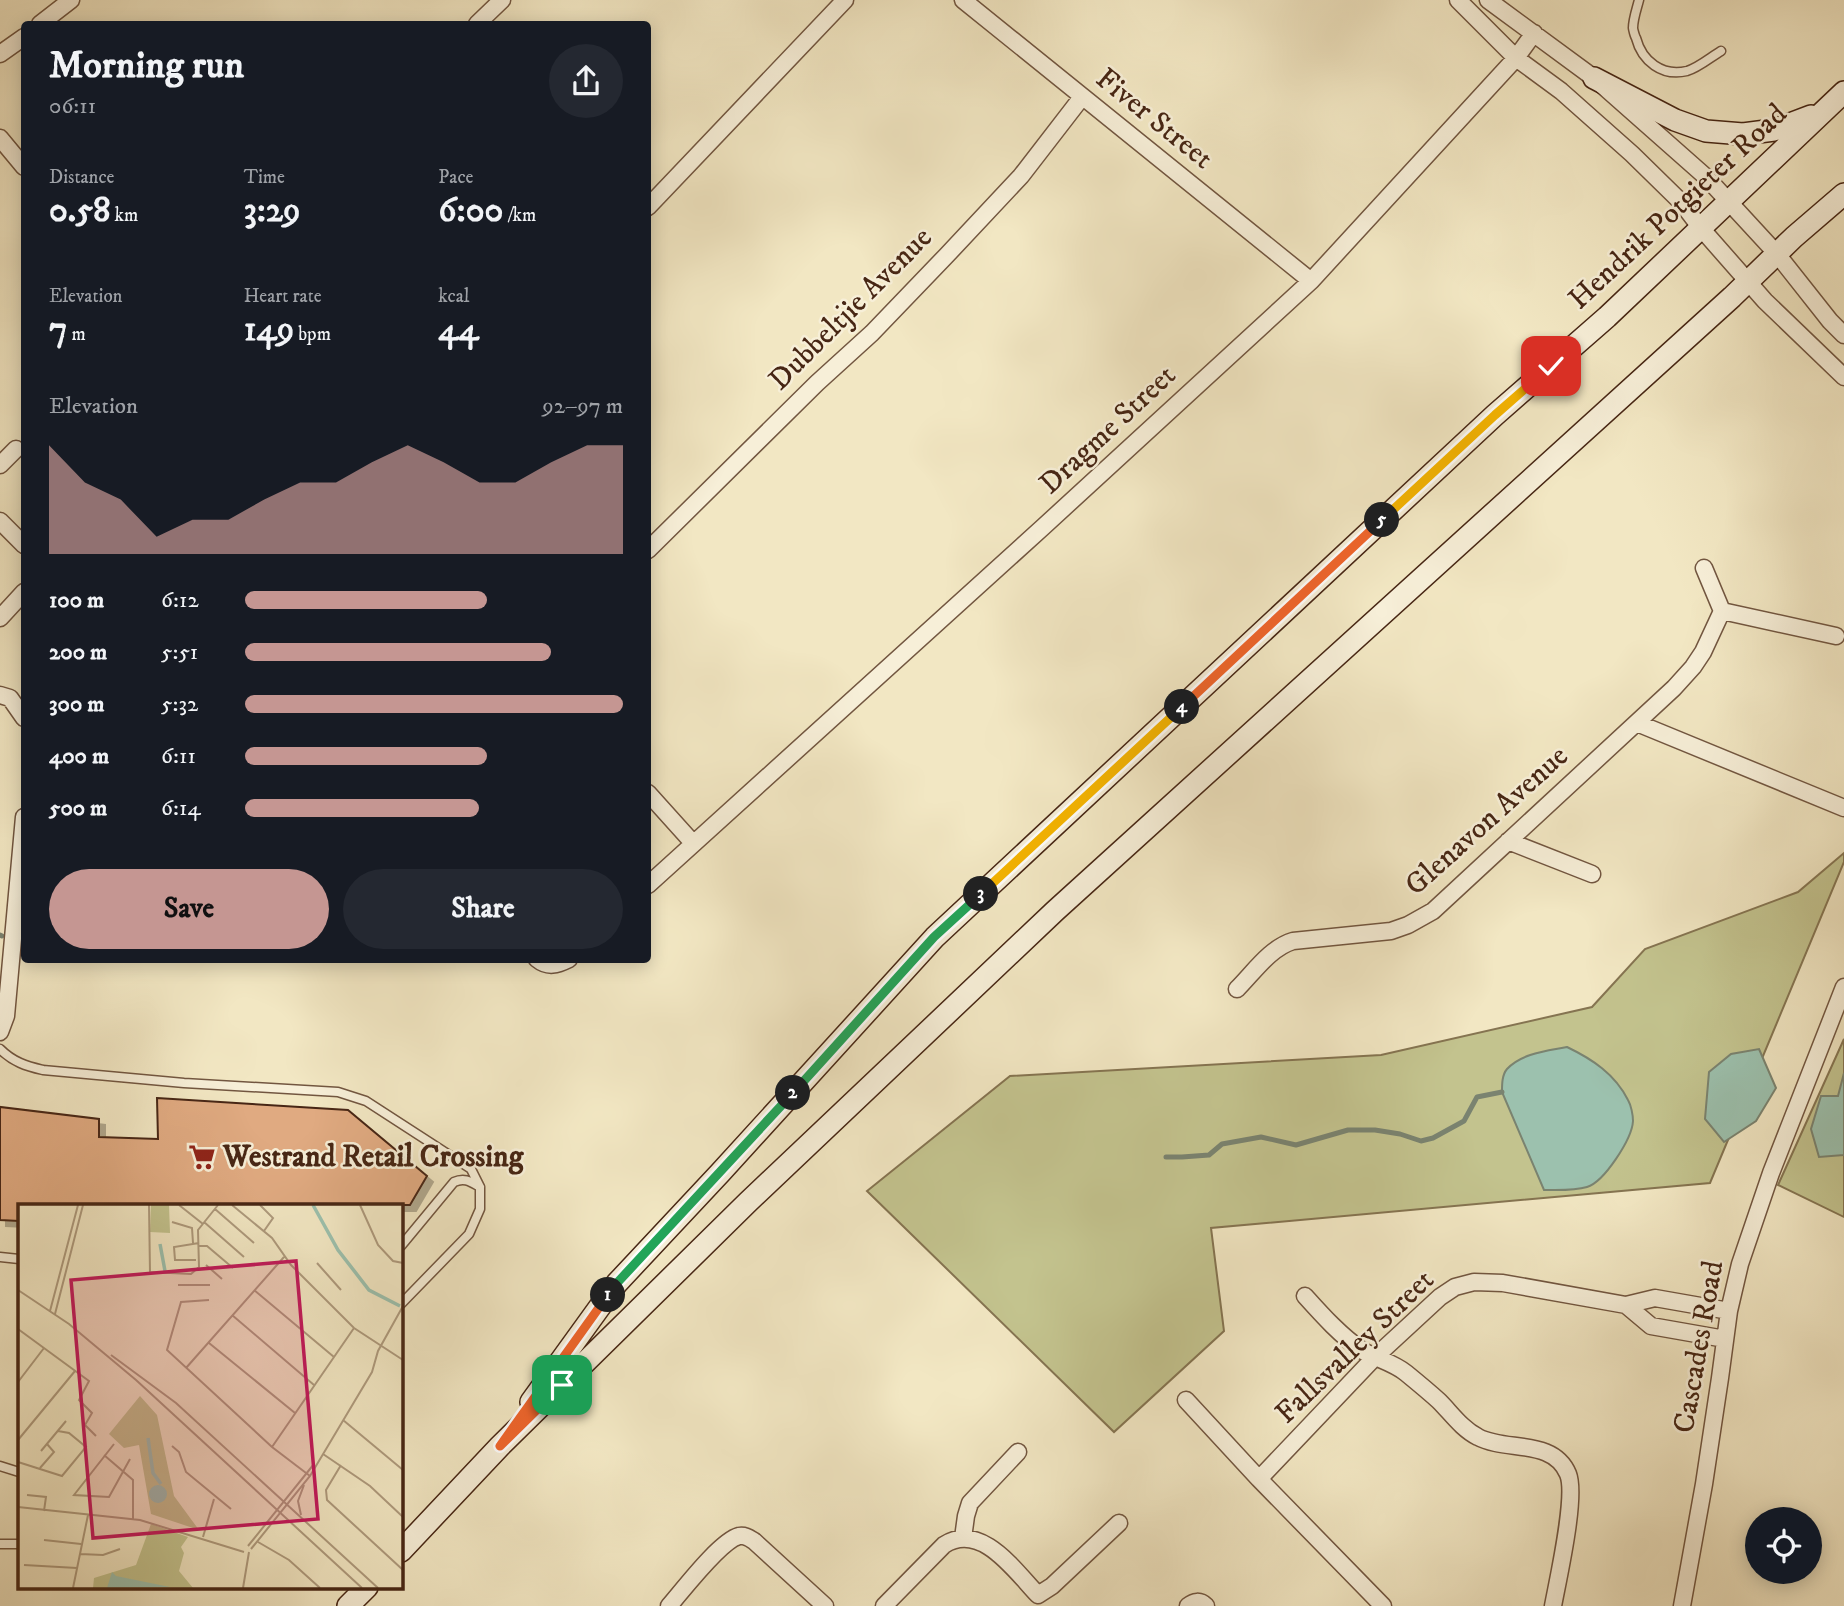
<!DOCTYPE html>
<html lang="en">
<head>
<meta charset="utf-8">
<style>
  :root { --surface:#171b24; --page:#242831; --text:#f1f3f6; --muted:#9ea1a6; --accent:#c59692 }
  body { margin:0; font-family:"IM FELL DW Pica",serif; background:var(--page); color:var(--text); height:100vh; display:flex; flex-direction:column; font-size:26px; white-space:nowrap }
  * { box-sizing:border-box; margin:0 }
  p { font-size:23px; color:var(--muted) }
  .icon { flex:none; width:38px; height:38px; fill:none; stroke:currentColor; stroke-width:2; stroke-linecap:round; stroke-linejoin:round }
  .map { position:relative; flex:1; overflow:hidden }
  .panel { position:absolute; left:21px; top:21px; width:630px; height:942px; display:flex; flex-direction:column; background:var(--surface); border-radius:7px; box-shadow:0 4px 18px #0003 }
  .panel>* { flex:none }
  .controls { position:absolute; left:1745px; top:1507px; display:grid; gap:14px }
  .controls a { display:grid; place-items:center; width:77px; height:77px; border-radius:50%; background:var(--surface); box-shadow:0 4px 18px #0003; font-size:35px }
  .pin { position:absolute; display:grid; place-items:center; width:60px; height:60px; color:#fff; margin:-30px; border-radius:14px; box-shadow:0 4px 10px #0006 }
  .km { position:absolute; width:35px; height:35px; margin:-18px; border-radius:50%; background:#222; color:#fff; font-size:19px; line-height:35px; text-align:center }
  .round { display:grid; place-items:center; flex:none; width:74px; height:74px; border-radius:37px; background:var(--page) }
  .overview { display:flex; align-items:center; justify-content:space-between; height:119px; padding:0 28px }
  h1 { font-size:38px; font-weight:700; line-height:52px }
  .metrics { display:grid; grid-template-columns:repeat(3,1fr); gap:10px; height:119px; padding:7px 28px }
  .metrics div { display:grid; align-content:center }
  .metrics b { font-size:35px; font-weight:700 }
  .metrics small { font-size:19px; font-weight:400 }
  .metrics p { font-size:19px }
  .chart { height:196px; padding:14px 28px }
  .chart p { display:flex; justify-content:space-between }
  .chart svg { width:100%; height:126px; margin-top:7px; fill:var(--accent); opacity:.7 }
  .primary-button { display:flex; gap:14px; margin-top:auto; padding:14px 28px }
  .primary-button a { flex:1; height:80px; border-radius:42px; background:var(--accent); color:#111; font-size:28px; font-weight:700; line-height:80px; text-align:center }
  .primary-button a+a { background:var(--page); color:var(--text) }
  ul { padding:0 28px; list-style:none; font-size:23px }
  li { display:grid; grid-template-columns:112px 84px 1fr; align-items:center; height:52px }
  li i { height:18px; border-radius:9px; background:var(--accent) }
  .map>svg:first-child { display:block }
  .green { fill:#c3c38e; stroke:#857451; stroke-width:2 }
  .water { fill:#9cc1ae; stroke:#7a8370; stroke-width:2 }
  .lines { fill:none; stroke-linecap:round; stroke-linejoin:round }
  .stream { stroke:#7a8370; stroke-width:5 }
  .building { fill:#e0aa81; stroke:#472614; stroke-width:2; filter:url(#shadow) }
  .lane-casing { stroke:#725640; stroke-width:11 }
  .street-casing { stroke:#725640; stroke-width:19 }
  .secondary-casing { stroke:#472614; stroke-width:24 }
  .lane { stroke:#f7efd8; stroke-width:8 }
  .street { stroke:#f7efd8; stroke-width:16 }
  .secondary { stroke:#f7efd8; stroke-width:21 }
  .split-1-casing { stroke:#fff; stroke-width:14 }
  .split-2-casing { stroke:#fff; stroke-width:14 }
  .split-3-casing { stroke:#fff; stroke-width:14 }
  .split-4-casing { stroke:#fff; stroke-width:14 }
  .split-5-casing { stroke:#fff; stroke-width:14 }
  .split-6-casing { stroke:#fff; stroke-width:14 }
  .split-1 { stroke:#f0652b; stroke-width:9 }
  .split-2 { stroke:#22a559; stroke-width:9 }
  .split-3 { stroke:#22a559; stroke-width:9 }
  .split-4 { stroke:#f5b400; stroke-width:9 }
  .split-5 { stroke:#f0652b; stroke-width:9 }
  .split-6 { stroke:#f5b400; stroke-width:9 }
  .labels { text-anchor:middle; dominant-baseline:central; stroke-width:5; stroke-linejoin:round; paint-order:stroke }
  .street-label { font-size:30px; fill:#472614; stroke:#f7efd8 }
  .poi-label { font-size:30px; font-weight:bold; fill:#472614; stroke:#f7efd8; text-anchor:start }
  .inset-river { fill:none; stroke:#9cc1ae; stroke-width:3.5 }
  .inset-road { fill:none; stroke:#ae9a7d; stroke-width:2 }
  .view { fill:#c2185b; fill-opacity:0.15; stroke:#c2185b; stroke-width:3.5 }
  .inset-edge { fill:none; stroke:#472614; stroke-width:3.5 }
</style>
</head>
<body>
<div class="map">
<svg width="1844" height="1606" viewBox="0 0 1844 1606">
  <defs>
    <filter id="shadow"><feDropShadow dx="6" dy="6" stdDeviation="0" flood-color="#0004"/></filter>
  </defs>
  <rect width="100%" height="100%" fill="#f2e7c3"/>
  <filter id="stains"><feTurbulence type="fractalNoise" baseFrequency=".00286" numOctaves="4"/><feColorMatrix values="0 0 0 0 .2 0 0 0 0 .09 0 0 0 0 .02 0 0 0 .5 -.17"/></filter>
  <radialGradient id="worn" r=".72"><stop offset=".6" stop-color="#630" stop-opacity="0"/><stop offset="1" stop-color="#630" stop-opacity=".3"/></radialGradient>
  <path class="green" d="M 1844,853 L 1844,862 L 1710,1183 L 1211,1228 L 1224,1331 L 1114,1432 L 867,1191 L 1010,1076 L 1381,1055 L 1592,1007 L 1645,949 L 1798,892 Z
    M 1844,1039 L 1844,1217 L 1778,1185 Z"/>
  <path class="water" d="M 1567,1047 C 1592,1059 1615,1074 1628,1100 C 1631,1105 1633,1115 1633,1121 C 1632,1139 1604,1182 1587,1187 C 1574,1191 1558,1190 1544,1190 L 1502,1092 C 1502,1084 1502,1075 1507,1069 C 1522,1053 1547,1051 1567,1047 Z
    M 1759,1049 L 1776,1088 L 1756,1121 L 1724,1142 L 1705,1119 L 1709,1072 L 1731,1054 Z
    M 1844,1073 L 1844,1155 L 1819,1157 L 1811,1129 L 1821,1096 L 1838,1096 Z"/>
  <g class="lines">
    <path class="stream" d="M 0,935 L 2,936
      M 1166,1157 L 1182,1157 L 1209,1155 L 1222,1144 L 1261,1137 L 1296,1145 L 1348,1130 L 1375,1130 L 1400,1134 L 1421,1141 L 1433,1138 L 1464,1121 L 1477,1097 L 1502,1092"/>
  </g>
  <path class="building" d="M 157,1098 L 348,1110 L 427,1176 L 410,1205 L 19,1205 L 19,1221 L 0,1220 L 0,1107 L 99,1119 L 99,1137 L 158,1139 Z"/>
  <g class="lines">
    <defs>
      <path id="lane" d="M 1639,0 C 1637,8 1633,19 1633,28 C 1633,29 1635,37 1636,38 C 1642,61 1662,77 1687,71 C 1698,68 1711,57 1721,51
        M 0,1049 C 13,1062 26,1066 43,1070 L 184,1083 L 338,1092 L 366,1101 L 471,1169 L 480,1187 L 480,1209 L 469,1234 L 401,1304
        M 401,1246 L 454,1182 C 465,1177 471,1182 480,1187
        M 0,1257 L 19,1259
        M 0,1466 L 19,1472
        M 0,1544 L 19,1544"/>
      <path id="street" d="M 963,0 L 1311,281
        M 1458,0 L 1516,58 L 1561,91 L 1632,154 L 1681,202 L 1700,227 L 1765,301 L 1844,377
        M 1488,0 L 1594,78 L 1706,177 L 1777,254 L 1830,321 L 1844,335
        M 40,24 L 71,0
        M 477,24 L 502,0
        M 0,54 L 24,37
        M 0,138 L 24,167
        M 648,207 L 845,0
        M 0,465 L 16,449
        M 0,521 L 24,545
        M 648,550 L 817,383 L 872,333 L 946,256 L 1021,176 L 1082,97
        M 1704,568 L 1722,611
        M 1722,611 L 1836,636
        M 0,618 L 24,592
        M 0,695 L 10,698 L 24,718
        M 1637,723 L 1844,808
        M 648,793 L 693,843
        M 1508,841 L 1592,874
        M 648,885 L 1042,528 L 1311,281 L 1516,58 L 1534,33
        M 537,959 C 548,968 557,965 569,959
        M 1237,989 C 1254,972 1270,948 1293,941 L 1391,931 L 1408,925 L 1433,911 L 1674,688 L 1693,667 L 1703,652 L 1722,611
        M 0,1032 L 6,1016 L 24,817
        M 1305,1296 C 1323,1316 1341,1336 1363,1351 C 1377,1359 1394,1363 1406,1373 C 1417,1382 1428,1391 1439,1401 C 1451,1413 1462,1429 1478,1437 C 1506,1452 1553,1438 1568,1474 C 1577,1496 1558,1579 1553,1606
        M 1626,1305 L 1651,1326 L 1725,1339
        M 1186,1400 L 1259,1479 L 1383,1606
        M 1259,1479 L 1375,1357 L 1440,1297 L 1455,1287 L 1474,1282 L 1503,1283 L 1626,1305 L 1655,1298 L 1729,1311
        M 963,1538 L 966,1516 L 970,1503 L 1018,1452
        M 669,1606 C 683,1590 720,1541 739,1536 C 745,1535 749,1538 754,1541 L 825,1606
        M 884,1606 L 944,1545 C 981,1521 1015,1571 1038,1595 L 1052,1586 L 1119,1523
        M 1188,1606 C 1194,1601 1200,1600 1206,1606
        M 1682,1606 L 1704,1484 L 1720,1378 L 1729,1311 L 1740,1264 L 1771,1173 L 1844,987"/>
      <path id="secondary" d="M 1594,78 L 1675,120 L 1706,131 L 1743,134 L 1774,130 L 1811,116
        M 531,1402 L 617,1283 L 720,1173 L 935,937 L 1495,415 L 1607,317 L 1844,92
        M 401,1551 L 500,1446 L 748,1202 L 1055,911 L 1732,297 L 1794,237 L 1844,194
        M 348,1606 L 367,1587"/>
    </defs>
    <use href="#lane" class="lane-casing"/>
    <use href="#street" class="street-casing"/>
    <use href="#secondary" class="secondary-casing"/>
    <use href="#lane" class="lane"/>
    <use href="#street" class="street"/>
    <use href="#secondary" class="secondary"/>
  </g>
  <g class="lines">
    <defs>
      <path id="split-1" d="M 562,1385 L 500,1446 L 608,1295"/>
      <path id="split-2" d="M 608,1295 L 617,1283 L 793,1093"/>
      <path id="split-3" d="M 793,1093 L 934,937 L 981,894"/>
      <path id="split-4" d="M 981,894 L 1182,707"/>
      <path id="split-5" d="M 1182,707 L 1382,520"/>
      <path id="split-6" d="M 1382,520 L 1495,415 L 1551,366"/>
    </defs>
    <use href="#split-1" class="split-1-casing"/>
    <use href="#split-2" class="split-2-casing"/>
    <use href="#split-3" class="split-3-casing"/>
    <use href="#split-4" class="split-4-casing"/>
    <use href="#split-5" class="split-5-casing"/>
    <use href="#split-6" class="split-6-casing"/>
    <use href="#split-1" class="split-1"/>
    <use href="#split-2" class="split-2"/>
    <use href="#split-3" class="split-3"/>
    <use href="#split-4" class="split-4"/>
    <use href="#split-5" class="split-5"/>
    <use href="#split-6" class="split-6"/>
  </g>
  <defs>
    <symbol id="supermarket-bare" viewBox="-9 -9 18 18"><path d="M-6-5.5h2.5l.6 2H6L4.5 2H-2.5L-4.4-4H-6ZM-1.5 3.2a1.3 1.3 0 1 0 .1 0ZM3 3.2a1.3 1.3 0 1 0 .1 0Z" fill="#8f2418" stroke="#f7efd8" stroke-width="2.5" paint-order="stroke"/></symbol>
  </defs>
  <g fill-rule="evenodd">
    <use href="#supermarket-bare" x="183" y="1138" width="38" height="38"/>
  </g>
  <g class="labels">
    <g class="street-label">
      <text transform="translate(1154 119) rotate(39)">Fiver Street</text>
      <text transform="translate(1678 207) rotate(-43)">Hendrik Potgieter Road</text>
      <text transform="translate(851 309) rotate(-45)">Dubbeltjie Avenue</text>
      <text transform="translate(1108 430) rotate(-43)">Dragme Street</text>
      <text transform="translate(1487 821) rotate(-42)">Glenavon Avenue</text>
      <text transform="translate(1355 1347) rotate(-44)">Fallsvalley Street</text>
      <text transform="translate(1699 1347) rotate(-80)">Cascades Road</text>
    </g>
    <g class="poi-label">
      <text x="223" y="1157">Westrand Retail Crossing</text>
    </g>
  </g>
  <g transform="translate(18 1204)">
    <rect width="385" height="385" fill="#f2e7c3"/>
    <path d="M 133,1 L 151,1 L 152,29 L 132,28 ZM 122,192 L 139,211 L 156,292 L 181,326 L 133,310 L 121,241 L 106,244 L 91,230 ZM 133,320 L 170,333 L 163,343 L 166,349 L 161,367 L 175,384 L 75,384 L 76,374 L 118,361 Z" fill="#c3c38e"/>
    <path d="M131 290a9 9 0 1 1 18 0a9 9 0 1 1-18 0ZM 94,368 L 98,372 L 152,383 L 89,384 Z" fill="#9cc1ae"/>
    <path class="inset-river" d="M 295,1 L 320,46 L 351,86 L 382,102M 142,40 L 147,67M 130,234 L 135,269 L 143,280"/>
    <path class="inset-road" d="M 131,1 L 132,68 L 173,70 L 181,63 L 180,26 L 200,1M 161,1 L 185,20M 214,1 L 254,34 L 273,61 L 336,124 L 385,156M 242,1 L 255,14 L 246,27M 342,1 L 360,41 L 375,57 L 385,59M 197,5 L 236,39M 154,18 L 174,24 L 175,39M 186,18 L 226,53M 181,42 L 189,42 L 215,64M 178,56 L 157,56 L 156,43 L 181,39M 299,59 L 323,86M 188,61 L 204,75M 160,81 L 192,81M 0,86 L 51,120 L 118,176 L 344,384M 236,86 L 316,153M 191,96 L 163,98 L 149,146 L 254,243 L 292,272M 32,107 L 60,1M 37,110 L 65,1M 214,111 L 296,181M 0,125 L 71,177 L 61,196 L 74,209 L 67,221 L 78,232M 191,139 L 277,209M 93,151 L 158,199 L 360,384M 168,164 L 266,53M 0,178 L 26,144M 325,216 L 385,266M 0,236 L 57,167M 96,240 L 56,291 L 91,293 L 112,255M 154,242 L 161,248 L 168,268 L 213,305M 254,243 L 336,124M 23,247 L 48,217M 305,250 L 352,282 L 385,313M 86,251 L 115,276 L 115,315M 0,258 L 44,272 L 68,243 L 51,229 L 40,227M 323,261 L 308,286 L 309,296 L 385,366M 22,264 L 36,248 L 29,240M 9,291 L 28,293 L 26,307M 0,303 L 122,316 L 226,348M 283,311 L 280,297 L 286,281M 185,333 L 196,295M 26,336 L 63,340M 240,338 L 271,356 L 302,384M 230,342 L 296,260M 233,345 L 292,272 L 354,168 L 360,147 L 385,102M 62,350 L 85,351 L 102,345M 6,361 L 59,364M 55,384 L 70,311M 225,384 L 231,348"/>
    <path class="view" d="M 278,57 L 300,315 L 75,334 L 53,76 Z"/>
    <rect width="385" height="385" class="inset-edge"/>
  </g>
  <rect width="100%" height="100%" filter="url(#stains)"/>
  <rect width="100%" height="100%" fill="url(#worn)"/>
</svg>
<div class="controls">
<a><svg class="icon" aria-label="locate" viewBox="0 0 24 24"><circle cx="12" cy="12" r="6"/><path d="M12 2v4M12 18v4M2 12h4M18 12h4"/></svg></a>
</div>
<div class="pin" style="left:562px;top:1385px;background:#1e9e55"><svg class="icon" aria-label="arrive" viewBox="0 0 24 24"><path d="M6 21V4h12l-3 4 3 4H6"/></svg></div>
<div class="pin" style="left:1551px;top:366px;background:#d93025"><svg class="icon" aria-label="check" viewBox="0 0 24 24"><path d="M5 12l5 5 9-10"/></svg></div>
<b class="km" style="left:608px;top:1295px">1</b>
<b class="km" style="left:793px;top:1093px">2</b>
<b class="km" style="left:981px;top:894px">3</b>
<b class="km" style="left:1182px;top:707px">4</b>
<b class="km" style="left:1382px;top:520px">5</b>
<section class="panel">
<div class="overview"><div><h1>Morning run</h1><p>06:11</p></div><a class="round"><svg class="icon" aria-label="share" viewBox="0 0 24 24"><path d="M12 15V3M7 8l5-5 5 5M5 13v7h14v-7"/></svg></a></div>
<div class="metrics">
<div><p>Distance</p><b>0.58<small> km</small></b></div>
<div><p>Time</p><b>3:29</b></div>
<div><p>Pace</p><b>6:00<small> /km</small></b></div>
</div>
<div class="metrics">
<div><p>Elevation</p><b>7<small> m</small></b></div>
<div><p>Heart rate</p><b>149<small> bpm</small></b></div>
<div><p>kcal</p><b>44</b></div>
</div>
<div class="chart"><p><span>Elevation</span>92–97 m</p>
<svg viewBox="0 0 160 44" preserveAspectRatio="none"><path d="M0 44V6L10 19L20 25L30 38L40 32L50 32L60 25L70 19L80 19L90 12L100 6L110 12L120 19L130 19L140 12L150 6L160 6V44z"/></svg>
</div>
<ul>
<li><b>100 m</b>6:12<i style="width:64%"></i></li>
<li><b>200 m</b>5:51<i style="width:81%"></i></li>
<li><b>300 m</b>5:32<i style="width:100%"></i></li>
<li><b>400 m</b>6:11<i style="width:64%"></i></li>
<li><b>500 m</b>6:14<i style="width:62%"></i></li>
</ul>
<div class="primary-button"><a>Save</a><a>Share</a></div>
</section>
</div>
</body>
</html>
